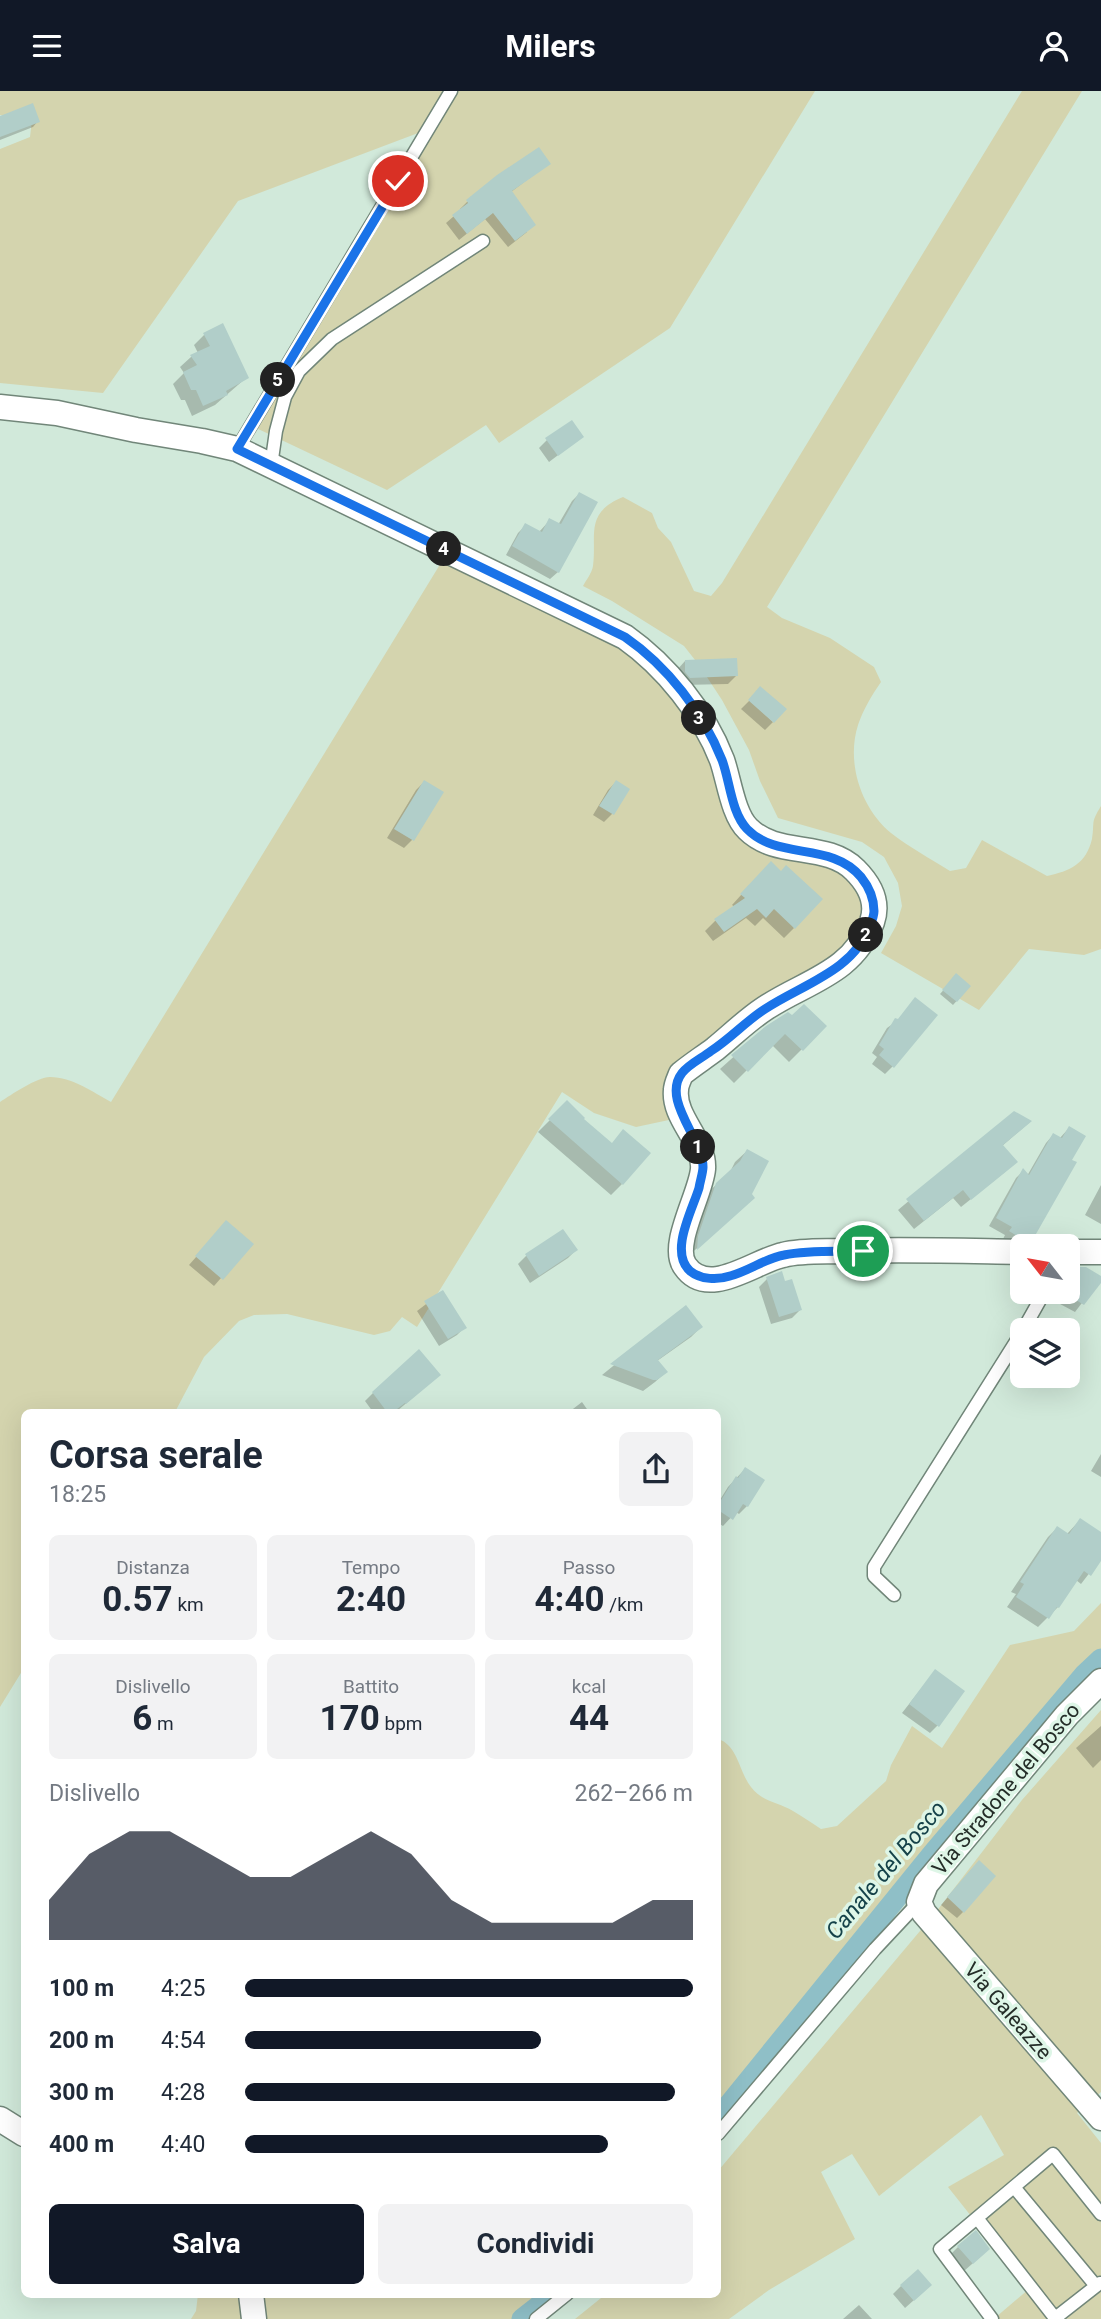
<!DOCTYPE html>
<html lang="it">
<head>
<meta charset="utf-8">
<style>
  :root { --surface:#fff; --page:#f2f2f3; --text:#1f2937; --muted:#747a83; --accent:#111827 }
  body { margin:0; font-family:Roboto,sans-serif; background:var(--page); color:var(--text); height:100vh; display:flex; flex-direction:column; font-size:26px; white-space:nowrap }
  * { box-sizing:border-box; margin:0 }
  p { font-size:23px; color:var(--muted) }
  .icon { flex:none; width:38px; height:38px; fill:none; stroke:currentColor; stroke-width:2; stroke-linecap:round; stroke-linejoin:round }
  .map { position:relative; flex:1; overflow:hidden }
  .side { position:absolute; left:21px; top:1318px; width:700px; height:889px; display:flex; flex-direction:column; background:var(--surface); border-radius:10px; box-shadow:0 7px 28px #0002 }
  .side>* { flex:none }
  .needle { width:46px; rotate:301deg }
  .tools { position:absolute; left:1010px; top:1143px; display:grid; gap:14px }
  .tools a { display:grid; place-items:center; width:70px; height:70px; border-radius:10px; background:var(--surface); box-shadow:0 7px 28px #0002; font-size:35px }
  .pin { position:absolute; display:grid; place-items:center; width:60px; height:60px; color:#fff; margin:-30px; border:4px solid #fff; border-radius:50%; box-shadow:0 2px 7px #0007 }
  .km { position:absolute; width:35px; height:35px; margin:-18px; border-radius:50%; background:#222; color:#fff; font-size:19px; line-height:35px; text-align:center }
  .round { display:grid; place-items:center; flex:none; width:74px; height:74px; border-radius:10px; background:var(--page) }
  .overview { display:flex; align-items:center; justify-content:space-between; height:119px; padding:0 28px }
  h1 { font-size:38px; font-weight:700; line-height:52px }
  .stats { display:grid; grid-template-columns:repeat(3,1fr); gap:10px; height:119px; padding:7px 28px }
  .stats div { display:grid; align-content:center; border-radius:10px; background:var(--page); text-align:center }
  .stats b { font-size:35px; font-weight:700 }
  .stats small { font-size:19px; font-weight:400 }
  .stats p { font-size:19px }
  .chart { height:196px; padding:14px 28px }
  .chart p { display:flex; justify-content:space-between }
  .chart svg { width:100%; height:126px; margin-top:7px; fill:var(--accent); opacity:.7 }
  .primary-button { display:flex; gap:14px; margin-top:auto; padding:14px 28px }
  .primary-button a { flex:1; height:80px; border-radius:10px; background:var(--accent); color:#fff; font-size:28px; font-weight:700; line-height:80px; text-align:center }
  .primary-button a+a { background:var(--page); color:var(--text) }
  ul { padding:0 28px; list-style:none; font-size:23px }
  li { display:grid; grid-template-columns:112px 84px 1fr; align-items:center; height:52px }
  li i { height:18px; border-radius:9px; background:var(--accent) }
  header { display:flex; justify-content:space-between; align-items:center; height:91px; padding:0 28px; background:var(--accent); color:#fff; font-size:32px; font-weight:700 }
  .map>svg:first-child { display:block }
  .green { fill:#d4d4ae }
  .shadow { fill:#0003 }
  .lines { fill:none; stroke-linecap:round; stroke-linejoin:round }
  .canal { stroke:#8fbfc7; stroke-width:21 }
  .building { fill:#b1cec9 }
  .lane-casing { stroke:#718679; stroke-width:15 }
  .street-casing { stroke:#718679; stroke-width:27 }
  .lane { stroke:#fff; stroke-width:12 }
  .street { stroke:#fff; stroke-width:24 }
  .route-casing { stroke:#fff; stroke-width:14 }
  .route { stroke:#1a73e8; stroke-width:9 }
  .labels { text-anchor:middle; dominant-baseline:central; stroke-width:7; stroke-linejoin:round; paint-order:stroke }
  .street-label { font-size:21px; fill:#242d28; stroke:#def6e7 }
  .water-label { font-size:23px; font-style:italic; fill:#154249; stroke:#def6e7 }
</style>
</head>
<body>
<header><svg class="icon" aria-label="menu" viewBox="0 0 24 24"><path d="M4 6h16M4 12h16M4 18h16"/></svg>Milers<svg class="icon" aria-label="person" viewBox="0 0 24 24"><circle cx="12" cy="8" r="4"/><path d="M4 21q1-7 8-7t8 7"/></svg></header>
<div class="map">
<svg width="1101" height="2228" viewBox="0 0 1101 2228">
  <rect width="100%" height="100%" fill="#d1e9da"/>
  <path class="green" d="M 0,0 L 815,0 L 670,237 L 499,352 L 486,334 L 387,399 L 252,335 L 434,36 L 238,110 L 103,302 L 0,292 L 0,58 L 30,46 L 32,29 L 0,24 Z
    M 1022,0 L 1082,0 L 767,516 L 782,527 L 830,547 L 874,576 L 881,591 C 872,604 863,619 858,634 C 846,672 861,717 891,742 C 909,756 931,768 950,780 L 966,777 L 982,749 L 1047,785 C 1070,780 1086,773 1092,748 C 1095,730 1090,733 1101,715 L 1101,858 L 1084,864 L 1029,858 L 979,919 L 881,862 L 896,835 L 902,815 L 898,792 L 884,766 L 862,751 L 778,727 L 760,690 L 749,659 L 722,609 L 699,574 L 684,555 L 612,510 L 583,495 C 586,489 592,482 593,475 C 597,444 584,422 623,406 L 652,422 L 658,437 L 671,451 L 694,500 L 711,505 L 722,492 Z
    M 447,462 L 661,577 L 745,732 L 824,771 L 868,802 L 855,844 L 840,859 L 773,901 L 685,975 L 683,1026 L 636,1036 L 594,1022 L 562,1001 L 417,1236 L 402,1226 L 390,1240 L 374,1244 L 287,1223 L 254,1224 L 239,1230 L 204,1266 L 175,1321 L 24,1321 L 24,1577 L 0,1616 L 0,1011 C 11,1004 37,986 50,986 C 72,986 93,1001 111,1011 Z
    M 1101,1512 L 1101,1575 L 1087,1589 L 718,2031 L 718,1648 C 738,1654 739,1681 751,1696 C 762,1711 778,1711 793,1720 C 803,1726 812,1732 821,1738 L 837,1735 L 886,1690 L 891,1674 L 912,1635 L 942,1657 L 1010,1554 L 1074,1540 Z
    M 1101,1619 L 1101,2001 L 1077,2022 L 1101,2052 L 1101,2228 L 998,2228 L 996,2226 L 1029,2198 L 948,2096 L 1004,2064 L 981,2024 L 879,2105 L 852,2063 L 821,2081 L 855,2148 L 769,2199 L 729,2228 L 575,2228 L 606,2203 L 718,2203 L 718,2080 L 936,1821 L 1022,1709 Z
    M 198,2203 L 557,2203 L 526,2228 L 191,2228 L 196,2220 Z"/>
  <path class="shadow" d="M 0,27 L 38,30 L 33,36 L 0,49 Z
    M 548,73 L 511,101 L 527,141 L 508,156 L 485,128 L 459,149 L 446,132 L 461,119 L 460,118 L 467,111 L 498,86 Z
    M 205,243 L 246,287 L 215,314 L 192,325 L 185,309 L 181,309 L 173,293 L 184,282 L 180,276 L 191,266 L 198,262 L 194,254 Z
    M 582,346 L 549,371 L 539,357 L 547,349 Z
    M 579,403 L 558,481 L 550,488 L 506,464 L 518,442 L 526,434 L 539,441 L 550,429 L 558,434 L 572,410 Z
    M 685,570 L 736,585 L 728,593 L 682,594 L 677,579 Z
    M 750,609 L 773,631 L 765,639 L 741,618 Z
    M 424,691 L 412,749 L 404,757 L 387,747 L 416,699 Z
    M 616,691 L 612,723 L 604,731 L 593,724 L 608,699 Z
    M 761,782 L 794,837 L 784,847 L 763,827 L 755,835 L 746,827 L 713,850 L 705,840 L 715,830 L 735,816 L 732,814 Z
    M 956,885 L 969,896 L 953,914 L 940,903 Z
    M 915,908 L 893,975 L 885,983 L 872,973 L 877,966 L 872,962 L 887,937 L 897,930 Z
    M 791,926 L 825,935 L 789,971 L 772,954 L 734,992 L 720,978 L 767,936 Z
    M 567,1012 L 622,1093 L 611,1104 L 538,1041 Z
    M 1014,1022 L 1030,1031 L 1002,1055 L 1006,1080 L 961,1116 L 953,1107 L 914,1138 L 898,1119 Z
    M 1069,1037 L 1030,1149 L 1022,1157 L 1003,1148 L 1005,1144 L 989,1135 L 1016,1087 L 1023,1080 L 1027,1085 L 1046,1052 L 1053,1044 L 1059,1048 Z
    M 747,1060 L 741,1118 L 686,1167 L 704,1105 L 730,1081 L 735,1071 Z
    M 1101,1094 L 1101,1133 L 1085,1124 Z
    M 219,1140 L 221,1187 L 214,1195 L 189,1174 Z
    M 563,1140 L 576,1159 L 568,1167 L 530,1192 L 518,1173 L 526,1165 Z
    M 1068,1177 L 1086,1178 L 1101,1187 L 1075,1221 L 1047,1206 L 1050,1200 L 1068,1200 Z
    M 767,1188 L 800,1219 L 792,1227 L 771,1233 L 759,1196 Z
    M 442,1201 L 465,1236 L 457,1244 L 439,1255 L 417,1220 Z
    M 686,1216 L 701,1236 L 691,1246 L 657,1270 L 666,1281 L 655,1291 L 643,1300 L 602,1284 Z
    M 430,1292 L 397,1320 L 396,1318 L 392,1321 L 373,1321 L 365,1310 L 373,1302 Z
    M 582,1311 L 589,1321 L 569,1321 Z
    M 1101,1363 L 1101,1386 L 1091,1380 Z
    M 745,1378 L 747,1415 L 739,1423 L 736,1421 L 723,1435 L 718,1432 L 718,1412 L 728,1396 Z
    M 1080,1429 L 1101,1444 L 1101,1467 L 1081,1493 L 1076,1489 L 1058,1516 L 1038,1536 L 1007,1516 L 1016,1503 L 1011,1501 L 1048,1446 L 1057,1437 L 1067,1443 Z
    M 935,1580 L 938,1634 L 930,1642 L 902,1622 Z
    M 1101,1635 L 1101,1669 L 1093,1677 L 1076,1657 Z
    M 972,1778 L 963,1821 L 957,1827 L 941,1814 Z
    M 958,2156 L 980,2166 L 964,2180 L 950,2164 Z
    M 901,2195 L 922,2202 L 905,2217 L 893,2203 Z
    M 859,2214 L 872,2228 L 843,2228 Z"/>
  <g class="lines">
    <path class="canal" d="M 718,2027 L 933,1762 L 1084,1584 L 1101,1568
      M 522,2228 L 554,2203"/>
  </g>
  <path class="building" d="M 33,12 L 40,31 L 0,46 L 0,25 Z
    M 539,56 L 551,73 L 512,100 L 536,134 L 515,150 L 493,122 L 467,143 L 452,124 L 468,112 L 466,109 L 497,84 Z
    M 223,232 L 249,287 L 226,300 L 228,304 L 203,315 L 196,299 L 191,299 L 183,281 L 197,274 L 190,264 L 210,255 L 203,242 Z
    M 572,329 L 584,346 L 558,365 L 545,347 Z
    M 579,401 L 598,411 L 559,482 L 512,455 L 525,432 L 542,441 L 549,427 L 561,433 Z
    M 737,567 L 738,585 L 690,587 L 685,581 L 685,569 Z
    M 760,595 L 787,618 L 774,632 L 748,609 Z
    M 424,689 L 444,701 L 414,750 L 394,738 Z
    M 616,689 L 630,698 L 614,724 L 599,715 Z
    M 771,770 L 781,780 L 786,774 L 823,808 L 795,838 L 774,818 L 766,827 L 757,818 L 724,841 L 714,828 L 745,807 L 740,803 Z
    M 956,882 L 971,895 L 957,911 L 942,899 Z
    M 915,906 L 938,924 L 894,977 L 879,964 L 884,958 L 879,954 L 895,927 L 898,928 Z
    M 804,913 L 827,935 L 803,960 L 785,943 L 748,981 L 731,964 L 766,935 L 788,921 L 792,924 Z
    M 567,1009 L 585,1027 L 584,1028 L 612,1052 L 623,1038 L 651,1062 L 623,1094 L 548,1028 Z
    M 1014,1020 L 1032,1030 L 1003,1054 L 1018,1071 L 971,1109 L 963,1099 L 924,1130 L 906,1108 Z
    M 1069,1035 L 1086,1045 L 1072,1069 L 1077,1071 L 1032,1150 L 1019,1146 L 1009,1140 L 1012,1136 L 996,1127 L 1023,1077 L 1029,1084 L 1053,1042 L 1062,1047 Z
    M 747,1058 L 769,1070 L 752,1103 L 755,1107 L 697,1159 L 698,1145 L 716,1092 L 740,1070 Z
    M 226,1129 L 254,1153 L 223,1189 L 195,1165 Z
    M 563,1138 L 578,1159 L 539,1185 L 525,1163 Z
    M 1068,1176 L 1086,1176 L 1101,1185 L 1101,1192 L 1084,1214 L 1068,1204 Z
    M 782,1180 L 785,1190 L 792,1188 L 802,1219 L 779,1226 L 766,1186 Z
    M 443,1199 L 467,1237 L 448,1248 L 424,1210 Z
    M 686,1214 L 703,1236 L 658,1269 L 668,1281 L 657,1289 L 653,1289 L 610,1273 Z
    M 419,1258 L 441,1284 L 406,1313 L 405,1312 L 393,1321 L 387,1321 L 372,1301 Z
    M 745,1376 L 765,1389 L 748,1416 L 743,1413 L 733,1429 L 718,1419 L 718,1414 L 736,1385 L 738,1387 Z
    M 1080,1427 L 1101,1441 L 1101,1470 L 1091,1485 L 1084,1480 L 1059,1517 L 1057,1516 L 1049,1528 L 1016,1506 L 1024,1493 L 1020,1491 L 1057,1435 L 1069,1443 Z
    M 935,1578 L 965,1600 L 939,1636 L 909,1613 Z
    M 979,1769 L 996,1785 L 964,1822 L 947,1806 Z
    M 976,2139 L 990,2158 L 973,2173 L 957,2155 Z
    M 918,2178 L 932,2194 L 914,2210 L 900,2194 Z"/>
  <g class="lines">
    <defs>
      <path id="lane" d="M 237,358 L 451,0
        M 271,375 L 276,340 L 285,306 L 299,280 L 332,248 L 483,150
        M 1023,1239 L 1045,1200
        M 894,1504 L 874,1485 L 874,1476 L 1022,1241
        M 718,2043 L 875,1858 L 919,1811
        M 1014,2096 L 1096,2195
        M 977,2127 L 1055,2227
        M 536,2228 L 567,2203
        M 992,2228 L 940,2158 L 1053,2063 L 1101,2123
        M 1054,2228 L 1100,2192"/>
      <path id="street" d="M 0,316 L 57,322 L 136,339 L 202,350 L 237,358 L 625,546 C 666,575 704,622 722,669 C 729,689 733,724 748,738 C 777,767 826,750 855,779 C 869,793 879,811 872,831 C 852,883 806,890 764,918 C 746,930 731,945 715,958 C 703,967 692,974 681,983 C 679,988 676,994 676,999 C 673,1027 705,1050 703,1078 C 701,1103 670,1154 685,1175 C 708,1209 756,1169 783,1164 C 803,1159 826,1161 846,1160 C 905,1158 964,1160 1022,1161
        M 1068,1161 L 1101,1161
        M 1101,1590 L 1067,1624 L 926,1793 L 919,1811 L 924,1822 L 1101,2027
        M 0,2028 L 24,2043
        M 251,2203 L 254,2228"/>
    </defs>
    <use href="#lane" class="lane-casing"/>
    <use href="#street" class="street-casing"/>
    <use href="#lane" class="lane"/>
    <use href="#street" class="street"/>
  </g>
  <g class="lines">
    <defs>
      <path id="route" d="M 398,90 L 237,358 L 625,546 C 667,575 703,621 722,669 C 730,690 731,721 747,738 C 778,770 831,750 861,786 C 869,796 874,807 874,820 C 874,825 872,830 870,835 C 853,880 803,893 765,918 C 746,930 730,948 711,960 C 702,967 689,973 682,982 C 661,1009 703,1048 703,1076 C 703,1082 700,1090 699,1097 C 692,1120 669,1161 690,1180 C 701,1189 718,1189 730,1185 C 749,1180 766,1167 784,1164 C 810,1159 837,1161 863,1160"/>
    </defs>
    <use href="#route" class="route-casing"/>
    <use href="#route" class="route"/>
  </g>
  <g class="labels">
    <g class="street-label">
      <text transform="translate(1006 1698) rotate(-50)">Via Stradone del Bosco</text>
      <text transform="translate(1008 1920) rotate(49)">Via Galeazze</text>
    </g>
    <g class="water-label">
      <text transform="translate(886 1779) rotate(-50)">Canale del Bosco</text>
    </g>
  </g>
</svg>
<div class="tools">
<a><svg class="needle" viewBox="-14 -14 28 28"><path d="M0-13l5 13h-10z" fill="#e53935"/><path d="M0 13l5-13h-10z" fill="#747a83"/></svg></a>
<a><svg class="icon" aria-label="layers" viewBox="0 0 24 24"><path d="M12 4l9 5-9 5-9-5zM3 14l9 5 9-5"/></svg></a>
</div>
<div class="pin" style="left:863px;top:1160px;background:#1e9e55"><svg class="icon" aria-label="arrive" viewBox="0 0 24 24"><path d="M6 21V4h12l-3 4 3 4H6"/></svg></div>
<div class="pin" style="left:398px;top:90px;background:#d93025"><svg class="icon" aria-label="check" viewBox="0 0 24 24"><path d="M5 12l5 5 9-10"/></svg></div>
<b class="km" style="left:698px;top:1056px">1</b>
<b class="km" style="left:866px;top:844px">2</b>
<b class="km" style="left:699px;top:627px">3</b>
<b class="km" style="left:444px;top:458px">4</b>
<b class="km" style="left:278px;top:289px">5</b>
<section class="side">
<div class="overview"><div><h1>Corsa serale</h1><p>18:25</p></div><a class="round"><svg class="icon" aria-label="share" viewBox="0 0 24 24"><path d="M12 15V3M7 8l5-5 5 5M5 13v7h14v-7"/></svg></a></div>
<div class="stats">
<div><p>Distanza</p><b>0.57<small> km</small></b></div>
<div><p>Tempo</p><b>2:40</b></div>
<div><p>Passo</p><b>4:40<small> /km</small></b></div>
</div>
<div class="stats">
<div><p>Dislivello</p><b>6<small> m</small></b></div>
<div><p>Battito</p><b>170<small> bpm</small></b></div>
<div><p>kcal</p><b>44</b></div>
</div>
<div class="chart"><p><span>Dislivello</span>262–266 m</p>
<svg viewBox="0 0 160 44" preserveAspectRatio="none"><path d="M0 44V30L10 14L20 6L30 6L40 14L50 22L60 22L70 14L80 6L90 14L100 30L110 38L120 38L130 38L140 38L150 30L160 30V44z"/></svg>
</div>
<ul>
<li><b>100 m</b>4:25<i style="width:100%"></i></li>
<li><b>200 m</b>4:54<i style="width:66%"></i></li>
<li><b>300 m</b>4:28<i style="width:96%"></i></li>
<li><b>400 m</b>4:40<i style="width:81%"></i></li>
</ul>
<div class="primary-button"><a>Salva</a><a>Condividi</a></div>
</section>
</div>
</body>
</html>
